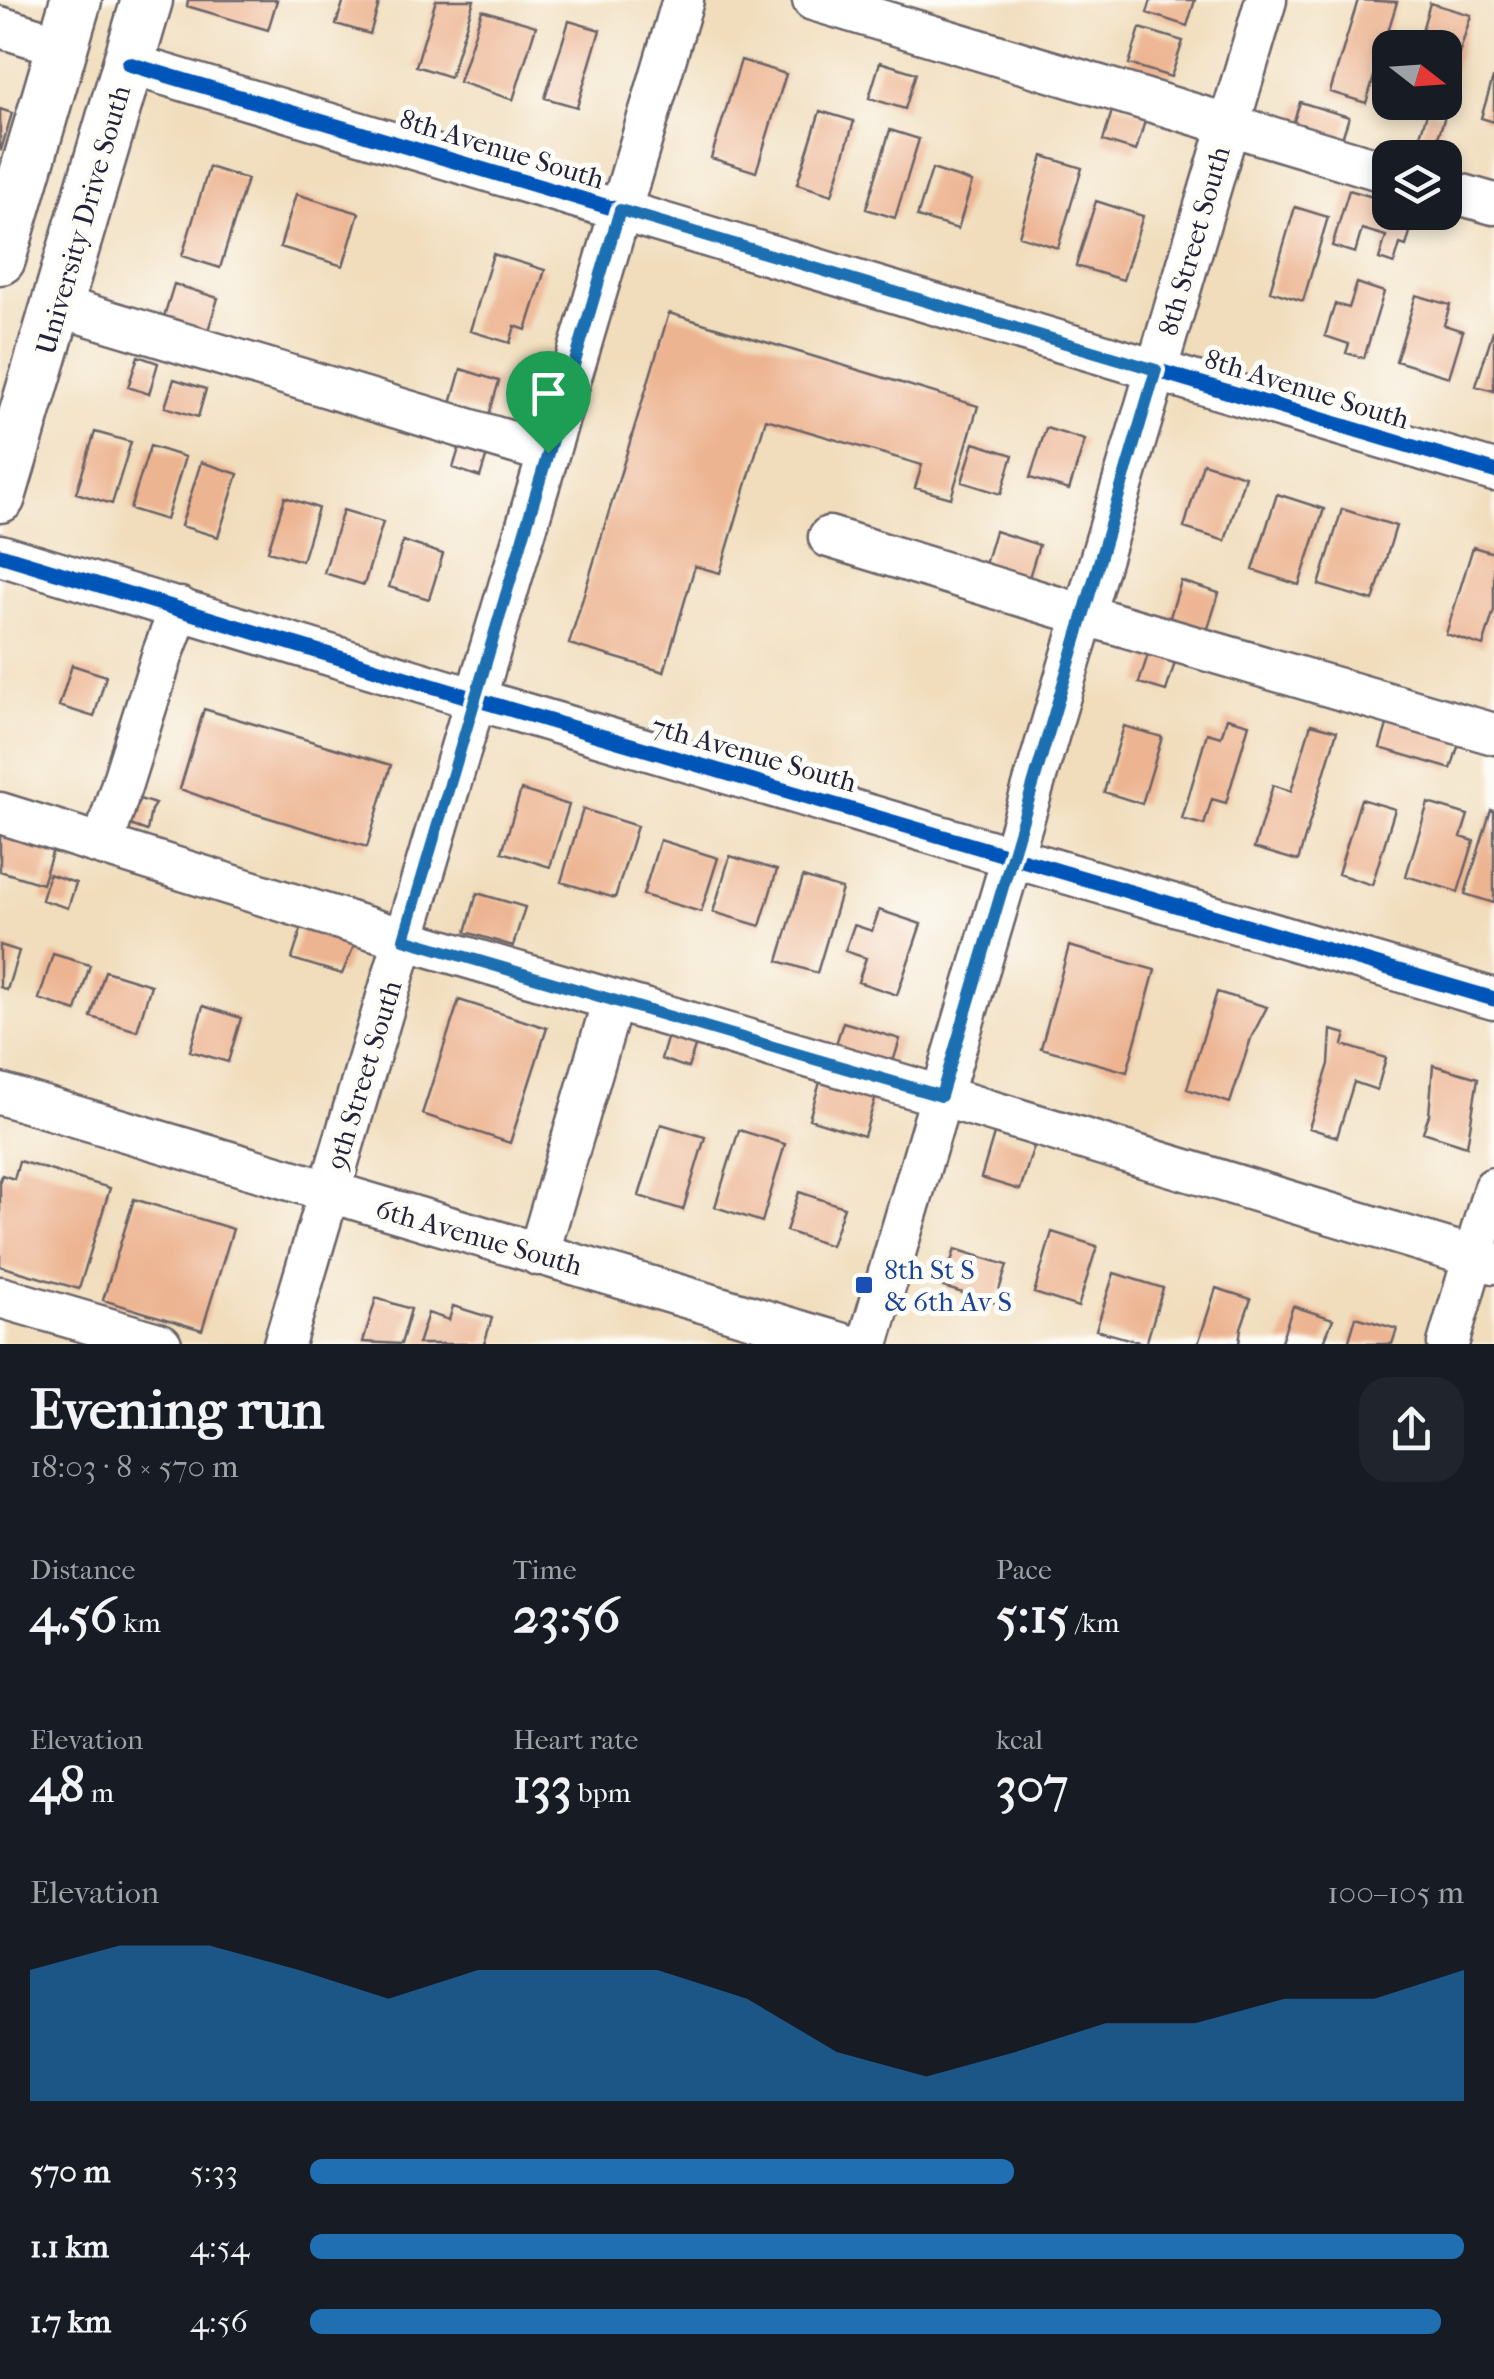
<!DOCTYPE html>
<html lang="en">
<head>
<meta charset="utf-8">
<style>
  :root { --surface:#171b24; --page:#20242c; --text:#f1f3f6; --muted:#9ea1a6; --accent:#1f6fb2 }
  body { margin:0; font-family:"IM FELL French Canon",serif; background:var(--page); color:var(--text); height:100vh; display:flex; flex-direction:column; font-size:38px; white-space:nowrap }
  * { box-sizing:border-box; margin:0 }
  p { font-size:32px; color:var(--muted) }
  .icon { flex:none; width:55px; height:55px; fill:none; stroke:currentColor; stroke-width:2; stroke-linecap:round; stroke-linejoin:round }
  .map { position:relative; height:1344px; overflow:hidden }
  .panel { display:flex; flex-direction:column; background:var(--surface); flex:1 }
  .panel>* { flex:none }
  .needle { width:65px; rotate:107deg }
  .controls { position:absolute; left:1372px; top:30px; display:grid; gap:20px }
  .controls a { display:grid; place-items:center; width:90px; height:90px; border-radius:20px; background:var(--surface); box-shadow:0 5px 15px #0003; font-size:50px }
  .pin { position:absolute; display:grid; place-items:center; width:85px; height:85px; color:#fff; margin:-102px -42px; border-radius:50% 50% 50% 0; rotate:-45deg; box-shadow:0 0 10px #0007 }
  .pin .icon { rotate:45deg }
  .round { display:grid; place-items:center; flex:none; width:105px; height:105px; border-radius:30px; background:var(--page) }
  .headline { display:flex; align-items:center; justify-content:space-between; height:170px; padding:0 30px }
  h1 { font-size:55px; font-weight:800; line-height:75px }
  .figures { display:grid; grid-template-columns:repeat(3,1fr); gap:15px; height:170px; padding:10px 30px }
  .figures div { display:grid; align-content:center }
  .figures b { font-size:50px; font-weight:800 }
  .figures small { font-size:28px; font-weight:400 }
  .figures p { font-size:28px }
  .chart { height:280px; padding:20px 30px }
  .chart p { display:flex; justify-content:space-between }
  .chart svg { width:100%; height:180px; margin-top:10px; fill:var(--accent); opacity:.7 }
  ul { padding:0 30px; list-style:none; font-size:32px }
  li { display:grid; grid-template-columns:160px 120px 1fr; align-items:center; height:75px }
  li i { height:25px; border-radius:12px; background:var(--accent) }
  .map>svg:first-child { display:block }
  .building { fill:#edb491 }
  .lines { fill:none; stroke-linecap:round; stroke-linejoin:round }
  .minor-casing { stroke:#6a6368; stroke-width:45 }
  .major-casing { stroke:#6a6368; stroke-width:55 }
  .minor { stroke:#fff; stroke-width:40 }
  .major { stroke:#fff; stroke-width:50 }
  .cycleway-casing { stroke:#fdfcf7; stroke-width:21 }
  .cycleway { stroke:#0057b8; stroke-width:15 }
  .route-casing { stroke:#fff; stroke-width:20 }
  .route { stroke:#1f6fb2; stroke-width:12 }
  .transit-dot { fill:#1a4fb4; stroke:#fdfcf7; stroke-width:4 }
  .labels { text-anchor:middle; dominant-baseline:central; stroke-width:10; stroke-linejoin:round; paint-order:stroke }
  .street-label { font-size:28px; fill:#22223b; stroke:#fdfcf7 }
  .transit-label { font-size:28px; fill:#164399; stroke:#fdfcf7; text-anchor:start }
</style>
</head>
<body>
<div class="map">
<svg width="1494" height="1344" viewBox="0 0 1494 1344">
  <rect width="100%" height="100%" fill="#fdfcf7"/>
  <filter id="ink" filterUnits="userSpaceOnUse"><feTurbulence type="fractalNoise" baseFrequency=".01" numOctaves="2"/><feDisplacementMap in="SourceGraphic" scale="20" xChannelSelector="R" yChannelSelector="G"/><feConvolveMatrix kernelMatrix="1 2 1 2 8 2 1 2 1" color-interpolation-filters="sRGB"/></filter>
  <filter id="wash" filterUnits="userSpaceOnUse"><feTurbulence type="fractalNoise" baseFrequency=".0048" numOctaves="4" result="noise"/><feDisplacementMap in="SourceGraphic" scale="40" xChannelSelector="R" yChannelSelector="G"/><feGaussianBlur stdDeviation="2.25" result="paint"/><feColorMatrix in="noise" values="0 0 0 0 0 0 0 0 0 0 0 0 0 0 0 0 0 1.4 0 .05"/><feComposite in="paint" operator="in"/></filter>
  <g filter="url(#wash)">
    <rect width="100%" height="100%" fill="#f1ddbc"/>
    <g id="blocks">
      <path class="building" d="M 188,0 L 277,0 L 268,30 L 187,6 Z
        M 344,0 L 380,0 L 370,34 L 336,24 Z
        M 436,0 L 474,0 L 450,77 L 416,66 Z
        M 1151,0 L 1195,0 L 1187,26 L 1147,13 Z
        M 1358,0 L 1397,2 L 1366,103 L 1330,92 Z
        M 1430,3 L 1471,15 L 1450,83 L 1445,81 L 1445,48 L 1417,48 Z
        M 482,10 L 536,26 L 513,100 L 459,82 Z
        M 569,21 L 600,30 L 577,107 L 545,98 Z
        M 1140,28 L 1183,41 L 1171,77 L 1129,64 Z
        M 741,60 L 786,74 L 756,172 L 711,158 Z
        M 880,62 L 916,73 L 905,109 L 869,98 Z
        M 1493,78 L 1494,78 L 1494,122 L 1481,118 Z
        M 1300,102 L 1349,117 L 1339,148 L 1290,133 Z
        M 1114,104 L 1147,114 L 1136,151 L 1103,141 Z
        M 0,109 L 12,113 L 1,150 L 0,149 Z
        M 1428,110 L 1445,116 L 1436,144 L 1419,139 Z
        M 820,111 L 854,121 L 832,195 L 797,184 Z
        M 890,130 L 919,139 L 895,218 L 866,209 Z
        M 1043,156 L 1082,168 L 1058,248 L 1019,236 Z
        M 209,167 L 247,179 L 220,268 L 182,256 Z
        M 932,169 L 972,182 L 958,229 L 917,217 Z
        M 1349,190 L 1390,202 L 1390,212 L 1416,212 L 1406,246 L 1400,244 L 1394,264 L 1379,259 L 1386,236 L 1362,229 L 1355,253 L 1332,246 Z
        M 296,194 L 359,213 L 343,266 L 280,247 Z
        M 1096,201 L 1143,216 L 1123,280 L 1076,266 Z
        M 1295,207 L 1328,217 L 1303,301 L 1270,291 Z
        M 493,254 L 545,270 L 526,330 L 515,326 L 510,343 L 470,331 Z
        M 1357,283 L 1384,292 L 1364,358 L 1346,353 L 1349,344 L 1325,336 L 1335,304 L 1349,308 Z
        M 174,284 L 218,298 L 206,337 L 162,323 Z
        M 1416,295 L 1450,305 L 1444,325 L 1463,331 L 1449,377 L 1396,361 Z
        M 669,313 L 978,406 L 951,498 L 915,488 L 922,465 L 766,419 L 720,573 L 695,566 L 664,672 L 569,644 Z
        M 1493,331 L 1494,331 L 1494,391 L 1476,386 Z
        M 138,356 L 158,363 L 149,394 L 128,387 Z
        M 461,369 L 499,381 L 489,415 L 451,404 Z
        M 174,379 L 206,389 L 198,417 L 165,407 Z
        M 1046,428 L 1085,440 L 1069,490 L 1030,478 Z
        M 95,432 L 131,442 L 112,504 L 76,493 Z
        M 461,442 L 488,451 L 480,477 L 453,468 Z
        M 974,443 L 1013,455 L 1001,494 L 962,482 Z
        M 150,446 L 185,457 L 166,520 L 130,509 Z
        M 201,462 L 238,474 L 218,537 L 181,526 Z
        M 1203,463 L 1245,476 L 1225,541 L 1184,528 Z
        M 1277,494 L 1324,509 L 1299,585 L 1253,570 Z
        M 285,497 L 318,508 L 302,561 L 268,551 Z
        M 1342,509 L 1396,526 L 1373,601 L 1319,585 Z
        M 343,510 L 383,522 L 364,585 L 324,573 Z
        M 995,531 L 1039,545 L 1027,584 L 983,571 Z
        M 403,541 L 443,554 L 429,599 L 389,587 Z
        M 1473,547 L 1494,553 L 1494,610 L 1483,646 L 1446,634 Z
        M 1181,581 L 1219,593 L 1205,638 L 1167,627 Z
        M 1150,648 L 1177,656 L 1166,691 L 1139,683 Z
        M 72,665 L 106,676 L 94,717 L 59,706 Z
        M 204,709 L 391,765 L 367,847 L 219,803 L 180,789 Z
        M 1390,715 L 1461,737 L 1451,769 L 1380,748 Z
        M 1227,718 L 1249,724 L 1226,803 L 1212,799 L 1204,825 L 1182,819 L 1207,733 L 1221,737 Z
        M 1311,724 L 1337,731 L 1298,861 L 1254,848 L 1273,785 L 1291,791 Z
        M 1124,726 L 1162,737 L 1142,804 L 1104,792 Z
        M 521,790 L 569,805 L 550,867 L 502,852 Z
        M 130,796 L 155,804 L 151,810 L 147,831 L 122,822 Z
        M 1361,799 L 1395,809 L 1372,885 L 1338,874 Z
        M 1428,803 L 1468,815 L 1461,837 L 1474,841 L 1458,892 L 1406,876 Z
        M 583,809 L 637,826 L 615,898 L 561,882 Z
        M 1491,810 L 1494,811 L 1494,903 L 1465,894 Z
        M 0,834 L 53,850 L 42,884 L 0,871 Z
        M 660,840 L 718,858 L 701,912 L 643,895 Z
        M 730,856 L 777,870 L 760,926 L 713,912 Z
        M 49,874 L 76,883 L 68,908 L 42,900 Z
        M 803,877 L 842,889 L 817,973 L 778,961 Z
        M 477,893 L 525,907 L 513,946 L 466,932 Z
        M 879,910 L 921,924 L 897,995 L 858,982 L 866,958 L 845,951 L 854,925 L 872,931 Z
        M 304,920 L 359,934 L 342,974 L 292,959 Z
        M 0,945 L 19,951 L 7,990 L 0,987 Z
        M 1069,946 L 1155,970 L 1127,1072 L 1041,1048 Z
        M 53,954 L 90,965 L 76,1011 L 39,999 Z
        M 105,971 L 151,985 L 137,1031 L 91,1017 Z
        M 1217,992 L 1267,1007 L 1251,1038 L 1230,1103 L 1187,1089 Z
        M 459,1000 L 547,1028 L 510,1143 L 422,1114 Z
        M 203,1006 L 241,1018 L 228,1062 L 190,1051 Z
        M 843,1022 L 900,1039 L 890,1072 L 833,1054 Z
        M 1331,1030 L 1346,1034 L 1343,1045 L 1386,1058 L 1377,1090 L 1354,1082 L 1337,1137 L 1309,1128 L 1329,1064 Z
        M 669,1032 L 697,1041 L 688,1068 L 661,1059 Z
        M 1433,1065 L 1478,1078 L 1467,1146 L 1423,1132 L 1429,1115 Z
        M 821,1079 L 876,1096 L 864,1136 L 809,1119 Z
        M 661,1124 L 705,1137 L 683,1210 L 639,1196 Z
        M 739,1130 L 785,1144 L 762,1222 L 715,1207 Z
        M 994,1134 L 1034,1146 L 1020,1190 L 981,1178 Z
        M 19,1161 L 110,1188 L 79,1289 L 0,1266 L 0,1180 L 2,1175 L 14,1179 Z
        M 799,1192 L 844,1207 L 831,1246 L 786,1231 Z
        M 134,1199 L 233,1229 L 202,1330 L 103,1300 Z
        M 1052,1232 L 1097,1246 L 1078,1307 L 1034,1293 Z
        M 955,1249 L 1007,1265 L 995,1303 L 943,1287 Z
        M 1114,1273 L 1163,1288 L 1146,1344 L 1096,1330 Z
        M 1216,1288 L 1251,1299 L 1241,1328 L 1239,1344 L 1198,1344 Z
        M 376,1298 L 411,1309 L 401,1344 L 363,1342 Z
        M 453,1306 L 492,1318 L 484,1344 L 418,1344 L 428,1313 L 449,1320 Z
        M 1293,1306 L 1333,1319 L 1323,1344 L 1280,1344 Z
        M 1356,1317 L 1397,1329 L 1392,1344 L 1348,1344 Z"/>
    </g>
  </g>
  <g filter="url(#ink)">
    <use href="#blocks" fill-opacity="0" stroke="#6a6368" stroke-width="2.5"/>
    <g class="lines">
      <defs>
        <path id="minor" d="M 813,0 L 1390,173
          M 0,27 L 62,46
          M 129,64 L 1494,471
          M 1445,190 L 1494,204
          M 58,306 L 548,453
          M 829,537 L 1051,605 L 1494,734
          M 0,555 L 475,699 L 1494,999
          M 0,813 L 404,939 L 941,1096 L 1494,1263
          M 103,844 L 163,653 L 180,608
          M 0,1094 L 844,1344
          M 538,1255 L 613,1000
          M 0,1297 L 161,1344
          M 284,1344 L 683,0
          M 868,1344 L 1266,0
          M 1448,1344 L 1494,1188"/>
        <path id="major" d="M 0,259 L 76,0
          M 0,497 L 147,0"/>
      </defs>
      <use href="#minor" class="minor-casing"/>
      <use href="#major" class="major-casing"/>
      <use href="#minor" class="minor"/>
      <use href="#major" class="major"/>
      <defs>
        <path id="cycleway" d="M 129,64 L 1494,471
          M 0,555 L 475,699 L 1494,999"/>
      </defs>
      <use href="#cycleway" class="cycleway-casing"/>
      <use href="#cycleway" class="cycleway"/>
    </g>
  </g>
  <g class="lines" filter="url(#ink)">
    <defs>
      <path id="route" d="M 620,210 L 1156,370 L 941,1096 L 404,939 Z"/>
    </defs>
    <use href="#route" class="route-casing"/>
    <use href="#route" class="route"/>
  </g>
  <rect class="transit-dot" x="854" y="1275" width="20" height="20" rx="5"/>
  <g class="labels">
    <g class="street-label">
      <text transform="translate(502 149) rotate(17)">8th Avenue South</text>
      <text transform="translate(83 220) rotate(-74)">University Drive South</text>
      <text transform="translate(1194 241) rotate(-74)">8th Street South</text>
      <text transform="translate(1307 389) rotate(17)">8th Avenue South</text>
      <text transform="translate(754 754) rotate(16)">7th Avenue South</text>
      <text transform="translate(364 1075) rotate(-73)">9th Street South</text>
      <text transform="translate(479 1237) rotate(16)">6th Avenue South</text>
    </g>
    <g class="transit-label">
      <text x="884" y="1269">8th St S<tspan x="884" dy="32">&amp; 6th Av S</tspan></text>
    </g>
  </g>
</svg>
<div class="controls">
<a><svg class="needle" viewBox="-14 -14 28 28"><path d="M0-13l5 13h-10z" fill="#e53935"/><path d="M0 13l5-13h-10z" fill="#9ea1a6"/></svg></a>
<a><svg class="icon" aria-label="layers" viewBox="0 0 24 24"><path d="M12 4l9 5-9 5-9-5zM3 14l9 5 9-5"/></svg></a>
</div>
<div class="pin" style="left:548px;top:453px;background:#1e9e55"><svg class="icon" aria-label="arrive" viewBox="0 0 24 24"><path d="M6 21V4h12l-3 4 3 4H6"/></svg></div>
</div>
<section class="panel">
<div class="headline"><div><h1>Evening run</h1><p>18:03 · 8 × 570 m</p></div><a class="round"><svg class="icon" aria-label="share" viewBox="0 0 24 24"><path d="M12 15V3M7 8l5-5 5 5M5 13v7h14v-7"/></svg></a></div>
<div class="figures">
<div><p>Distance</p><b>4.56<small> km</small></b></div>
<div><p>Time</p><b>23:56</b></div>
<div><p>Pace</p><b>5:15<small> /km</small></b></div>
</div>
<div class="figures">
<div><p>Elevation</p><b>48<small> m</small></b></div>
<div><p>Heart rate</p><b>133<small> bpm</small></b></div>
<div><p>kcal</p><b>307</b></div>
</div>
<div class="chart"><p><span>Elevation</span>100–105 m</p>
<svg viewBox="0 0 160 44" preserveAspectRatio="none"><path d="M0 44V12L10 6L20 6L30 12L40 19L50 12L60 12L70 12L80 19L90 32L100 38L110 32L120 25L130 25L140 19L150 19L160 12V44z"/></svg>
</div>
<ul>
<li><b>570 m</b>5:33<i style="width:61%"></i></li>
<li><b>1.1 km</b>4:54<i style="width:100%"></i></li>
<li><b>1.7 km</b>4:56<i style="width:98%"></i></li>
</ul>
</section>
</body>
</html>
